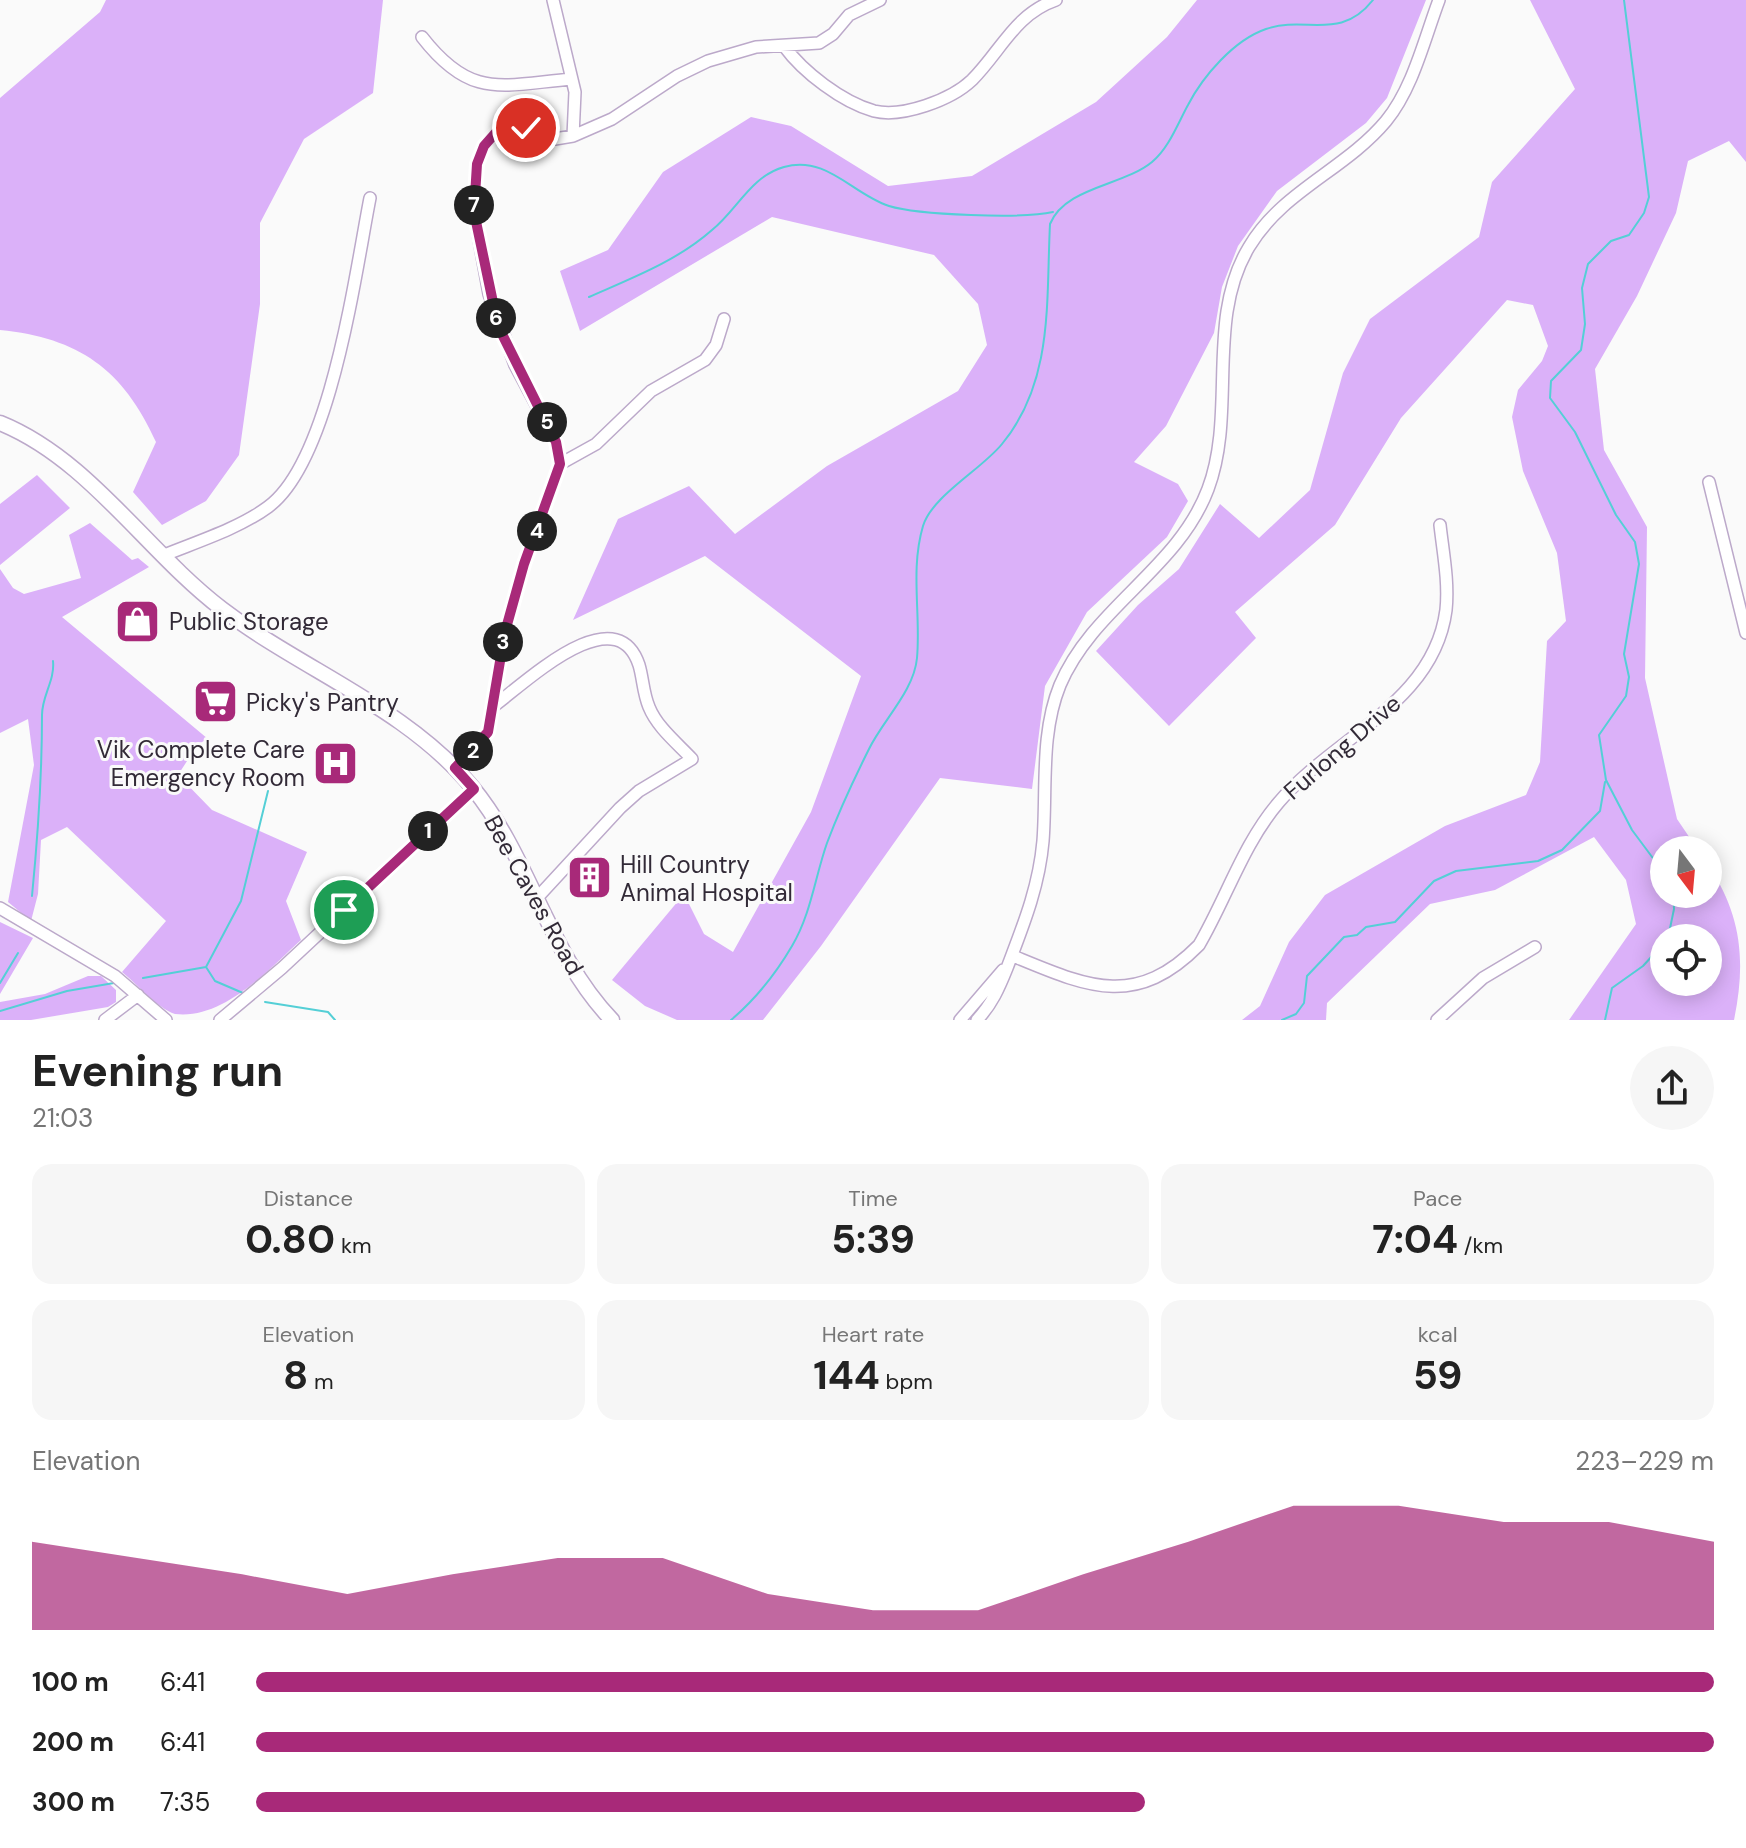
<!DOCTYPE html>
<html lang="en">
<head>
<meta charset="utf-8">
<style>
  :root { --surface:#fff; --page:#f6f6f6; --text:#222; --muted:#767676; --accent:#a82979 }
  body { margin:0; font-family:"DM Sans",sans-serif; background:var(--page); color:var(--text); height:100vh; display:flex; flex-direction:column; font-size:30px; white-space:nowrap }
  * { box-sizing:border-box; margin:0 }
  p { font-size:26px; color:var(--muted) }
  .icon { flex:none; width:44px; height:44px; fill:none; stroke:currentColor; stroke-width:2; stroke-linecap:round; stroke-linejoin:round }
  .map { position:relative; height:1020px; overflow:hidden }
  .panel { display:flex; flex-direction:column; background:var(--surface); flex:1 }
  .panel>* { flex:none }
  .needle { width:52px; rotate:164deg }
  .tools { position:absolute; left:1650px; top:836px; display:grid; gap:16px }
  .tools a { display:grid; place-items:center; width:72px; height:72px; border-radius:50%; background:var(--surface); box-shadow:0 4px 20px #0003; font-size:40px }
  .pin { position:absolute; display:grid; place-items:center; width:68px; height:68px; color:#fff; margin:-34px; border:4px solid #fff; border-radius:50%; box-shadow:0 2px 8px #0007 }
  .km { position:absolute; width:40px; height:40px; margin:-20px; border-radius:50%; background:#222; color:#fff; font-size:22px; line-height:40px; text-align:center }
  .round { display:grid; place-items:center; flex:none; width:84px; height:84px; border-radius:42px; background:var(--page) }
  .head { display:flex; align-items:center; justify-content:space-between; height:136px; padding:0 32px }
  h1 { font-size:44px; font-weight:700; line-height:60px }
  .figures { display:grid; grid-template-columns:repeat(3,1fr); gap:12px; height:136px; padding:8px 32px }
  .figures div { display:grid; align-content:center; border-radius:20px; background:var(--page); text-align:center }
  .figures b { font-size:40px; font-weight:700 }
  .figures small { font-size:22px; font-weight:400 }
  .figures p { font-size:22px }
  .chart { height:224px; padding:16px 32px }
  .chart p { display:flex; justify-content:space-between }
  .chart svg { width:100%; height:144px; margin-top:8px; fill:var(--accent); opacity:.7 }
  ul { padding:0 32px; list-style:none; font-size:26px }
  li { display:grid; grid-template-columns:128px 96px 1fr; align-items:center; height:60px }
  li i { height:20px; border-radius:10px; background:var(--accent) }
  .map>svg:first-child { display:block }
  .forest { fill:#dbb1f9; fill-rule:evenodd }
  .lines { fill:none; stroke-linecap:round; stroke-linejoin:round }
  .stream { stroke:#54cfd6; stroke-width:2 }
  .minor-casing { stroke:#bca9ca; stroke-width:14 }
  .major-casing { stroke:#bca9ca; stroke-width:17 }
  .minor { stroke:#fff; stroke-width:11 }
  .major { stroke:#fff; stroke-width:14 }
  .route-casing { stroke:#fff; stroke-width:16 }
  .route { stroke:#a82979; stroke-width:10 }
  .labels { text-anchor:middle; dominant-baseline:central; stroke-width:6; stroke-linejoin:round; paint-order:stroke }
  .poi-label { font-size:24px; fill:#322a37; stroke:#fafafa; text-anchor:start }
  .street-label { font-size:24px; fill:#322a37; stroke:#fafafa }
</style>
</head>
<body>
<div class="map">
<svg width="1746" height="1020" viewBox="0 0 1746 1020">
  <rect width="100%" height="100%" fill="#fafafa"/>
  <path class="forest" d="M 106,0 L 383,0 L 373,93 L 304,139 L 260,223 L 260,304 L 239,455 L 206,501 L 162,525 L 133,492 L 156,442 C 123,369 79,338 0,330 L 0,98 L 100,12 Z
    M 1197,0 L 1426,0 L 1387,98 L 1366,123 L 1277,191 L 1238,246 L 1222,287 L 1214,333 L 1166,426 L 1134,462 L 1178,484 L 1188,501 L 1167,537 L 1087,612 L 1045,686 L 1032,789 L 940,778 L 821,946 L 763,1020 L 677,1020 L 645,1006 L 612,980 L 684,894 L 704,934 L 733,952 L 811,812 L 861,676 L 705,556 L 573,620 L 618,519 L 689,486 L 735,534 L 827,466 L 958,391 L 987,345 L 978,304 L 934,255 L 772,217 L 580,331 L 560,271 L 608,250 L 663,172 L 751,117 L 791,126 L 888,186 L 972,176 L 1096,102 L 1167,37 Z
    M 1530,0 L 1746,0 L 1746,162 L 1729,141 L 1688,161 L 1676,213 L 1637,296 L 1595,369 L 1604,450 L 1647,527 L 1645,678 L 1677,819 L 1698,850 L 1664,850 L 1664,894 L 1708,894 L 1708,865 C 1742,915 1746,962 1734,1020 L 1569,1020 L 1636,924 L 1626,880 L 1594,837 L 1495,890 L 1430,904 L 1327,1003 L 1326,1020 L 1242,1020 L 1260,1006 L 1289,942 L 1325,895 L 1445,826 L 1526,795 L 1540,762 L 1547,641 L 1566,621 L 1557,553 L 1523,471 L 1512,417 L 1518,390 L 1542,361 L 1548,346 L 1533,305 L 1507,300 L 1401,418 L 1335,525 L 1235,612 L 1256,638 L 1169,726 L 1096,651 L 1138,605 L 1179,569 L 1220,504 L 1259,538 L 1310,490 L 1343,373 L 1370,319 L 1479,237 L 1492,182 L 1575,89 ZM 1664,938 L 1708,938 L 1708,982 L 1664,982 Z
    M 37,475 L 70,508 L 0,565 L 0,504 Z
    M 90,523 L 132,560 L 138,558 L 149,567 L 62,617 L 208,739 L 198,744 L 178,775 L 212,810 L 307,852 L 286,901 L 301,940 C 269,969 224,1020 175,1014 C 157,1008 137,984 122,972 L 166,921 L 67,827 L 41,840 L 38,894 L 31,921 L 8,902 L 34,765 L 28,719 L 0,733 L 0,569 L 13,588 L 24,594 L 81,578 L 69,535 Z
    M 0,922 L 33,938 L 0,994 Z
    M 88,976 L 101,976 L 116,990 L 116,1002 L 108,1007 L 31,1020 L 0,1020 L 0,1002 L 45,994 Z"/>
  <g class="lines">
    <path class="stream" d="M 1624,0 L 1649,197 L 1644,213 L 1629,235 L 1611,241 L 1588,264 L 1582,288 L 1585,324 L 1581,350 L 1551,381 L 1550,398 L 1575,432 L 1616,515 L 1635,542 L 1639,564 L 1624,654 L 1629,677 L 1626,696 L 1599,735 L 1606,780 L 1632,830 L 1664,873
      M 589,297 C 632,278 677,261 712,230 C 737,210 751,176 784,167 C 827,155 852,194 889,206 C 918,215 1023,219 1053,212
      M 32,896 C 38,835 42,776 42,715 C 42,695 55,681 53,661
      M 1668,938 L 1674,909 L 1673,894
      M 206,967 L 241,901 L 268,791
      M 143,978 L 206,967 L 215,981 L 243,993
      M 0,983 L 18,953
      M 265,1002 L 328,1012 L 335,1020
      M 0,1011 L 67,991 L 114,983
      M 731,1020 C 757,998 775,975 792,946 C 811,914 815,877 827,843 C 839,811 854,779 869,749 C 883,720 914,691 917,658 C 921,614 910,570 923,526 C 932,496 982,469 1002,444 C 1054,381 1046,301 1050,224 C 1065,187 1123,186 1152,162 C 1169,148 1178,123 1188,105 C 1203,76 1234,40 1266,29 C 1306,15 1340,42 1373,0
      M 1282,1020 L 1296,1014 L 1304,1003 L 1307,976 L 1344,937 L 1357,935 L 1366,927 L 1395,922 L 1434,881 L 1456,871 L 1538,861 L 1562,850 L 1600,811 L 1605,782
      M 1605,1020 L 1612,988 L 1643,966 L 1664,943"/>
    <defs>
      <path id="minor" d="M 553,0 L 575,92 L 573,136
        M 422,37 C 471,100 501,85 572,79
        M 784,46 C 803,72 842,102 874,111 C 902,118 951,100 972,80 C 1001,51 1015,14 1056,0
        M 560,464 L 596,444 L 651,391 L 705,360 L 716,345 L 724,319
        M 1709,482 L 1746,633
        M 162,556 C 196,542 238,529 268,507 C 331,461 355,274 370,198
        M 495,705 C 526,682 616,596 639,665 C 643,678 643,693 649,707 C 657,727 677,743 692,759 L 639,791 L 620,808 L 536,899
        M 455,768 L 488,732 L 505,632 L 524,564 L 560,464 L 556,442 L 515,365 L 489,294 L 474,212 L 477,164 L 484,146 L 499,129 L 512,125 L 555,139 L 573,136 L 612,119 L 677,76 L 708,61 L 756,47 L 819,43 L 833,34 L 849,15 L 880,0
        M 0,908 L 115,976 L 166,1020
        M 1013,956 C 1086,986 1135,1010 1199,945 C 1227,897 1243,844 1279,802 C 1334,737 1434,703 1446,610 C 1449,582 1443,552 1440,525
        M 105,1020 L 138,995
        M 220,1020 L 282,968 L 474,789
        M 960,1020 L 1003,970
        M 977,1020 C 992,1004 999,988 1007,968 C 1023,926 1039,887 1043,841 C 1047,789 1040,734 1060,685 C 1093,607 1178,569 1208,489 C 1237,412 1205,320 1249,247 C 1282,191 1345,170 1386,121 C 1413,88 1424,40 1439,0
        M 1437,1020 L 1483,978 L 1535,947"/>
      <path id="major" d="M 0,423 C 89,459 146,551 222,609 C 302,670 407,708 472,787 C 530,857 548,954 612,1020"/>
    </defs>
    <use href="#minor" class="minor-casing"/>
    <use href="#major" class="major-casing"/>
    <use href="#minor" class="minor"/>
    <use href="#major" class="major"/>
  </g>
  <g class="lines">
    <defs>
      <path id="route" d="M 344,910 L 474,789 L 455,768 L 488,732 L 505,632 L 524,564 L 560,464 L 556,442 L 498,326 L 474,212 L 477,164 L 484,146 L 499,129 L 512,125 L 526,128"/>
    </defs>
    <use href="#route" class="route-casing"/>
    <use href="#route" class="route"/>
  </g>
  <defs>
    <symbol id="shop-square" viewBox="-11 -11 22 22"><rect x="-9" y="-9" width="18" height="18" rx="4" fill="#a82979" stroke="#fafafa"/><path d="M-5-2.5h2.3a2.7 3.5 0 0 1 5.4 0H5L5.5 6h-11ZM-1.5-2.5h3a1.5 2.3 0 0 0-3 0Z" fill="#fff"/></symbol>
    <symbol id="supermarket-square" viewBox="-11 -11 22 22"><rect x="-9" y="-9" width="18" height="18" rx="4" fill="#a82979" stroke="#fafafa"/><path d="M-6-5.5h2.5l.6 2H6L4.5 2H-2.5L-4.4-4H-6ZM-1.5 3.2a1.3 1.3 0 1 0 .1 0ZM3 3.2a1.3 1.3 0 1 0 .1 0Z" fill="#fff"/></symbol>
    <symbol id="hospital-square" viewBox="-11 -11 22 22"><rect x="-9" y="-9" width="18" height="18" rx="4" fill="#a82979" stroke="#fafafa"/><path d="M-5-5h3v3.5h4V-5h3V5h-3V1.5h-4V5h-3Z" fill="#fff"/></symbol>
    <symbol id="building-square" viewBox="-11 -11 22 22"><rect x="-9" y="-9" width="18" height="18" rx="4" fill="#a82979" stroke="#fafafa"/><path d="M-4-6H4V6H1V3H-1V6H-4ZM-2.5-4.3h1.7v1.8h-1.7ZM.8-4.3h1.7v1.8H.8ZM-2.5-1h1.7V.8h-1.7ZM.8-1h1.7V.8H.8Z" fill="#fff"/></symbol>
  </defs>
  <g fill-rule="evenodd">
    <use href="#shop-square" x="112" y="596" width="51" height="51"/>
    <use href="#supermarket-square" x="190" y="676" width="51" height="51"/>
    <use href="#hospital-square" x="310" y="738" width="51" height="51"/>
    <use href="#building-square" x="564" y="852" width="51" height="51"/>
  </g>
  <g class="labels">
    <g class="poi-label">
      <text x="169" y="621">Public Storage</text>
      <text x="246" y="702">Picky's Pantry</text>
      <text x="305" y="749" text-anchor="end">Vik Complete Care<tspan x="305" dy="28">Emergency Room</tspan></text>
      <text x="620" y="864">Hill Country<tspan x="620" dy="28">Animal Hospital</tspan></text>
    </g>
    <g class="street-label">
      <text transform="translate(1342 747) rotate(-41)">Furlong Drive</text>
      <text transform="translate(534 895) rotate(61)">Bee Caves Road</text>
    </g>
  </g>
</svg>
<div class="tools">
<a><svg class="needle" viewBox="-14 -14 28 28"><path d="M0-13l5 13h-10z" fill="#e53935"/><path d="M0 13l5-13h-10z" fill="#767676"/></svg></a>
<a><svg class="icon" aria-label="locate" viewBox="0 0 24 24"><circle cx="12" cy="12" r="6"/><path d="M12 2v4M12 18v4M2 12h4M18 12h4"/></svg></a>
</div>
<div class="pin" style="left:344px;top:910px;background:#1e9e55"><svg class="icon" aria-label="arrive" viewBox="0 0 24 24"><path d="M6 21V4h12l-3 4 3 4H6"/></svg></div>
<div class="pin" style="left:526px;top:128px;background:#d93025"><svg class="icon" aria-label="check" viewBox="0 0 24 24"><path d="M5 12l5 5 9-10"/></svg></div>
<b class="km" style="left:428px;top:831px">1</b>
<b class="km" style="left:473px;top:751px">2</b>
<b class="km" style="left:503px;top:642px">3</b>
<b class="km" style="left:537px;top:531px">4</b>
<b class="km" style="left:547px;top:422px">5</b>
<b class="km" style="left:496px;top:318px">6</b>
<b class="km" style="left:474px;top:205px">7</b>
</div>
<section class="panel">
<div class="head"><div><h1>Evening run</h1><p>21:03</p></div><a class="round"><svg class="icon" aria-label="share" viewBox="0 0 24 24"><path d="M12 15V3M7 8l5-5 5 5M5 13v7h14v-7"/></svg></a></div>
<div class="figures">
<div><p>Distance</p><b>0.80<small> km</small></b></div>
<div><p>Time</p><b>5:39</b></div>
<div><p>Pace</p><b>7:04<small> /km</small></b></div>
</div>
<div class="figures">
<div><p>Elevation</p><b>8<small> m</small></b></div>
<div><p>Heart rate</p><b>144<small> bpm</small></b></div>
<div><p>kcal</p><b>59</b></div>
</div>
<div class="chart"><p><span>Elevation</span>223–229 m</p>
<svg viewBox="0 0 160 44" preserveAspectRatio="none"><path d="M0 44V17L10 22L20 27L30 33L40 27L50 22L60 22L70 33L80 38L90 38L100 27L110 17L120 6L130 6L140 11L150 11L160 17V44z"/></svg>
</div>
<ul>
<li><b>100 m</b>6:41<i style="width:100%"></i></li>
<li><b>200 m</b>6:41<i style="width:100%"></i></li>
<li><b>300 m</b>7:35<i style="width:61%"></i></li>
</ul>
</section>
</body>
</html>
